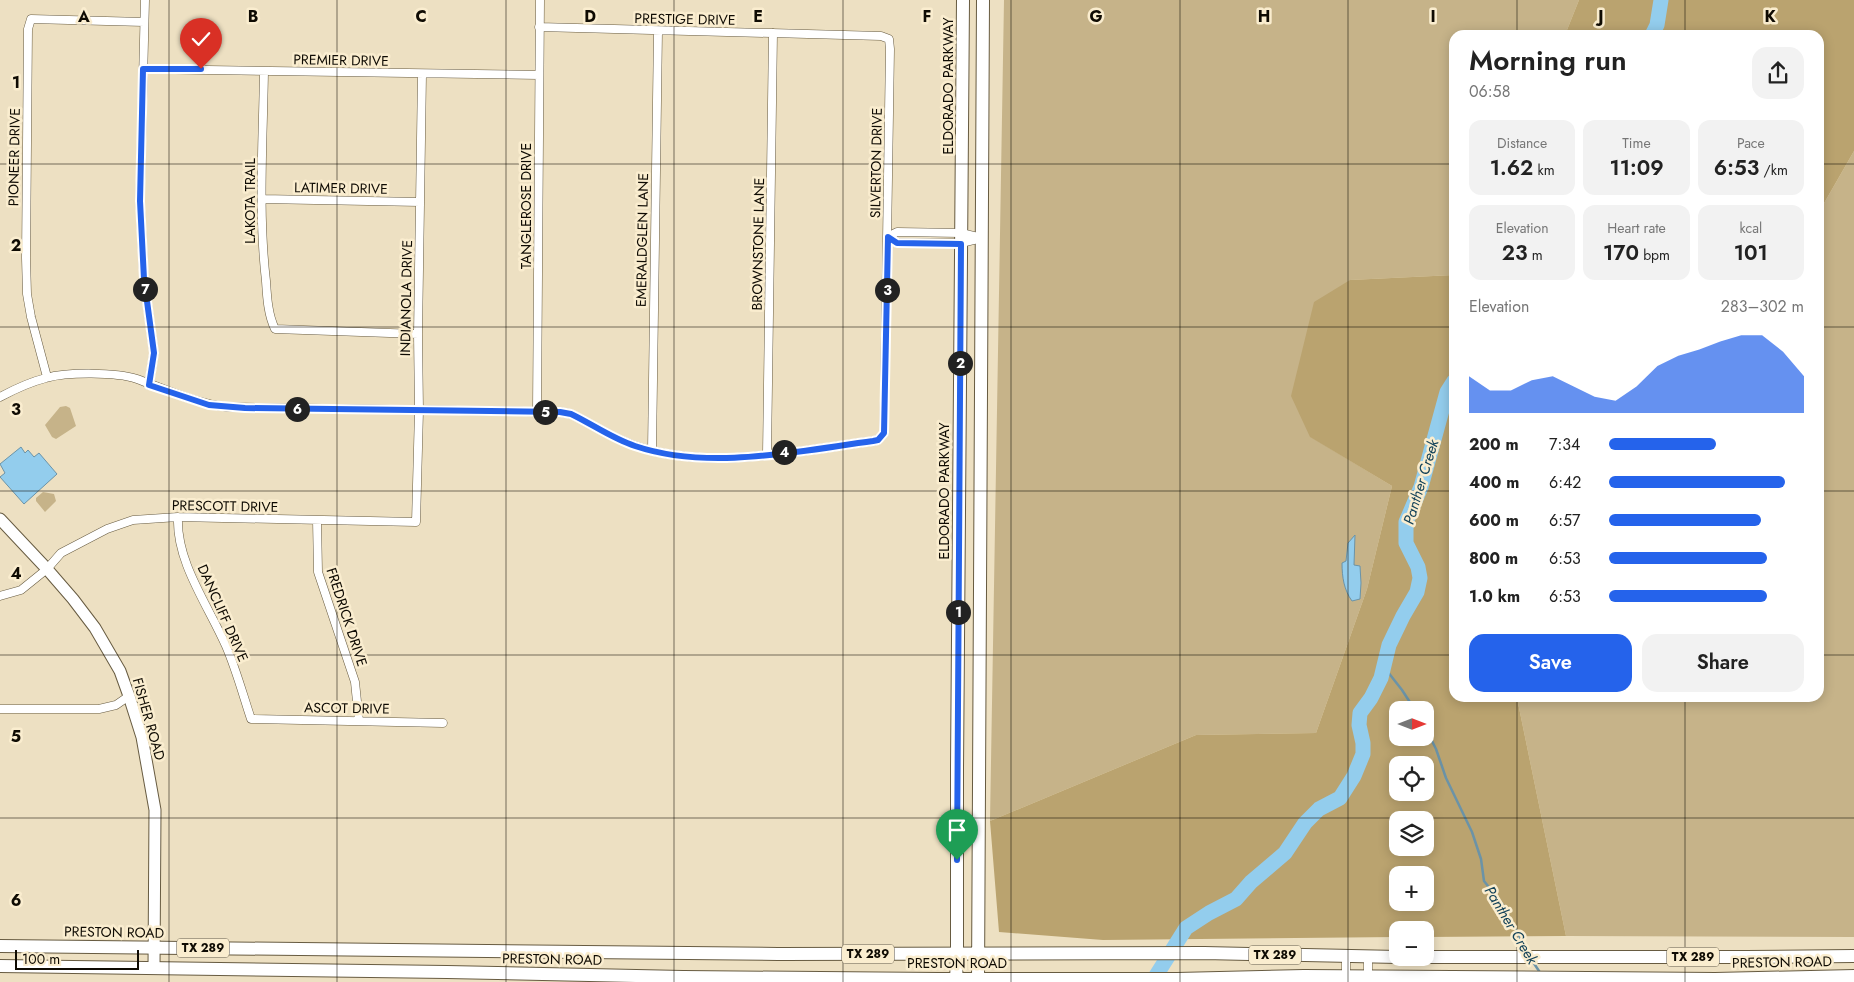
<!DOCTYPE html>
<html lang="en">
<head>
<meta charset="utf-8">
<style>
  :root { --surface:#fff; --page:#f2f2f2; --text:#222; --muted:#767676; --accent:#2563eb }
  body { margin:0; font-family:Jost,sans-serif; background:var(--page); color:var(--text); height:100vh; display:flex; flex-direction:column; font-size:19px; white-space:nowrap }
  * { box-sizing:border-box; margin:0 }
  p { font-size:16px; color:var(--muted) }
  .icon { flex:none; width:28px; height:28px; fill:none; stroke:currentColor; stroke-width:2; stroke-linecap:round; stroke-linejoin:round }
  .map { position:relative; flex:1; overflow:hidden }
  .drawer { position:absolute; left:1449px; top:30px; width:375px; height:672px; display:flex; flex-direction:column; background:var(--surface); border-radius:15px; box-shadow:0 2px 12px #0003 }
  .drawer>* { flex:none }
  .needle { width:32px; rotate:90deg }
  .fabs { position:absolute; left:1389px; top:701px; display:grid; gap:10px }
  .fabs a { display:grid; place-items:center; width:45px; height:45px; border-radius:10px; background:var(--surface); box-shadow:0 2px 12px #0003; font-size:25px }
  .scale { position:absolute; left:15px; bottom:12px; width:124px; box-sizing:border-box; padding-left:5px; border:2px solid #0f0b03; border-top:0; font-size:14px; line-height:18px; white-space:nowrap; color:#0f0b03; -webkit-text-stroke:4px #faedcf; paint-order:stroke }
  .pin { position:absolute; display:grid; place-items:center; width:42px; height:42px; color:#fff; margin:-51px -21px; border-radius:50% 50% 50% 0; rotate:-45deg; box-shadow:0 0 5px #0007 }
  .pin .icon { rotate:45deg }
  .km { position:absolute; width:25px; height:25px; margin:-12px; border-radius:50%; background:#222; color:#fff; font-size:14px; line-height:25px; text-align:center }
  .round { display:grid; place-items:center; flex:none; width:52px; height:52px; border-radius:15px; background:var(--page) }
  .head { display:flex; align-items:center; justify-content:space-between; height:85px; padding:0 20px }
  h1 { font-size:28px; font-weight:600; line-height:38px }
  .stats { display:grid; grid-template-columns:repeat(3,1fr); gap:8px; height:85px; padding:5px 20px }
  .stats div { display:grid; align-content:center; border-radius:12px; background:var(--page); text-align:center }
  .stats b { font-size:21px; font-weight:600 }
  .stats small { font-size:14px; font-weight:400 }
  .stats p { font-size:14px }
  .chart { height:140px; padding:10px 20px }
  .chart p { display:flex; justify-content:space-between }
  .chart svg { width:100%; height:90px; margin-top:5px; fill:var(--accent); opacity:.7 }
  .button { display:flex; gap:10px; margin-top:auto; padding:10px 20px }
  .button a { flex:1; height:58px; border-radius:15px; background:var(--accent); color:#fff; font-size:20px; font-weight:600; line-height:58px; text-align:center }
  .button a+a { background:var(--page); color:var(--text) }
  ul { padding:0 20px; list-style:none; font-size:16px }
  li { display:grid; grid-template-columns:80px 60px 1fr; align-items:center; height:38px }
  li i { height:12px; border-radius:6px; background:var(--accent) }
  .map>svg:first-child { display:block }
  .green { fill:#c6b389 }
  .forest { fill:#baa36f; fill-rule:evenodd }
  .water { fill:#93cded; stroke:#6b93a7 }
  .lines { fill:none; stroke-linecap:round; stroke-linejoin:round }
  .stream { stroke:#6b93a7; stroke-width:2.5 }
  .river { stroke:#93cded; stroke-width:15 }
  .street-casing { stroke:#675b41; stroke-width:9 }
  .secondary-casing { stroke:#675b41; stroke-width:13 }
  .primary-casing { stroke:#675b41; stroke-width:14 }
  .street { stroke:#fff; stroke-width:8 }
  .secondary { stroke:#fff; stroke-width:11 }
  .primary { stroke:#fff; stroke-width:12 }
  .route-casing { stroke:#fff; stroke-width:10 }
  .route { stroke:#2563eb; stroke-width:6 }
  .grid { fill:none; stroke:#0f0b03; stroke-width:1; stroke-opacity:0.55 }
  .labels { text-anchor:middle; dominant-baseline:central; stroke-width:5; stroke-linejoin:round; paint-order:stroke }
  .shield { fill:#faedcf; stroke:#564f40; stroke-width:1 }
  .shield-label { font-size:12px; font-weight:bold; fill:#0f0b03 }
  .street-label { font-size:14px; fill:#0f0b03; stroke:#faedcf }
  .water-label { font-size:15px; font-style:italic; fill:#134259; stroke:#faedcf }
  .grid-label { font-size:16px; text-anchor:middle; font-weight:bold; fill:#0f0b03; stroke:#faedcf; stroke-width:5; stroke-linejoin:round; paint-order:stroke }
</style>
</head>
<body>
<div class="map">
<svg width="1854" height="982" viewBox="0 0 1854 982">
  <rect width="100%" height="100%" fill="#ede0c2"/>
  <path class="green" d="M 1004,0 L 1579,0 L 1565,35 L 1454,35 L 1454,275 L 1350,280 L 1311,437 L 1392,486 L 1367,589 L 1316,733 L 1196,735 L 990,821 Z
    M 1854,151 L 1854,937 L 1566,936 L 1517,698 L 1819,698 L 1819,212 Z
    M 66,406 L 70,408 L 76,426 L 56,439 L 52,437 L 45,425 L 60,407 Z
    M 43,492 L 54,494 L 56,501 L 45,512 L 36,501 L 36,498 Z"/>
  <path class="forest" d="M 1579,0 L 1854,0 L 1854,151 L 1819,212 L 1819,35 L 1565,35 Z
    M 1454,275 L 1454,698 L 1517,698 L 1566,936 L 1425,937 L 1425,930 L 1398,930 L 1397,937 L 1103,940 L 999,932 L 990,821 L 1196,735 L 1316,733 L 1367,589 L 1392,486 L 1310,437 L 1291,396 L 1314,302 L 1350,280 ZM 1398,710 L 1425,710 L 1425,738 L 1398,738 ZM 1398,765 L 1425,765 L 1425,792 L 1398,792 ZM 1398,820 L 1425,820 L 1425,848 L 1398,848 ZM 1398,875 L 1425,875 L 1425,902 L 1398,902 Z"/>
  <path class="water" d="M 21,447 L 25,453 L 28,450 L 34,457 L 39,453 L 57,474 L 24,504 L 0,477 L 5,473 L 0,464 Z
    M 1355,535 L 1354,565 L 1360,566 L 1361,583 L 1360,599 L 1352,601 C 1344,590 1342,577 1342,563 L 1346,561 L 1348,543 Z"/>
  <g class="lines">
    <path class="stream" d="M 1384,667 L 1402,690 L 1415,710
      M 1425,727 L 1436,749 L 1446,778 L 1472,832 L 1481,859 L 1484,881 L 1503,905 L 1528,953
      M 1533,962 L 1541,974"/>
    <path class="river" d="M 1652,35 L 1657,25 L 1661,0
      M 1152,982 L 1186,928 L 1209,913 L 1236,899 L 1251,882 L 1285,853 L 1305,823 L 1319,809 L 1340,798 L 1354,776 L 1363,754 L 1363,743 L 1359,725 L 1360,713 L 1371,698 L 1381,678 L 1389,645 L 1403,616 L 1417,592 L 1420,578 L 1418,567 L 1406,543 L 1406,522 L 1421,487 L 1447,392 L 1454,381"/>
    <defs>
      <path id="street" d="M 145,0 L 140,201 L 144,279 L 154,353 L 149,385
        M 143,69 L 539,75
        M 264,71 C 263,141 258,212 266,281 C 267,297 268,315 275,329 L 418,334
        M 262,199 L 420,202
        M 897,232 L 961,233 L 982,238 L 961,243 L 897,243 L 888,237 Z
        M 47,377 L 31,317 L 27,294 L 26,258 L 28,29 L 31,19 L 144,22
        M 0,397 C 15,389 30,382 46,378 C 67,372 116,372 137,379 C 167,390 195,403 227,407 L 560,412 L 571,414 C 592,424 613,439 636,446 C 709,471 798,451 873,441 L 878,440 L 884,433 L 890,49 L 889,39 L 881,36 L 539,27
        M 537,412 L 540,0
        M 652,450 L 658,31
        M 767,454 L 773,33
        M 178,517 C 176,562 208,605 226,646 C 236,669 243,695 251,719 L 443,723
        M 317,520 L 318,572 L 355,682 L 359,721
        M 0,596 L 21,590 L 47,569 L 61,553 L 107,529 L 133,520 L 178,517 L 416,522 L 419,411 L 418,334 L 422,74
        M 0,709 L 99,709 L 116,705 L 129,696
        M 1346,979 L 1346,956
        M 1368,980 L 1368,956"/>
      <path id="secondary" d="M 0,519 L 47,569 L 73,599 L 95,628 L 120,671 L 129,696 L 142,737 L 155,810 L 154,968"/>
      <path id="primary" d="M 0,946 L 778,954 L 1204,953 L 1398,957
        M 1425,957 L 1746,957 L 1854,956
        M 0,966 L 447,972 L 683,977 L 938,979 L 1177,979 L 1304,976 L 1715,979 L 1854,976
        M 956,982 L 957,954 L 957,767 L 963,0
        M 978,982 L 983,0"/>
    </defs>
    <use href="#street" class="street-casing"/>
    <use href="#secondary" class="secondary-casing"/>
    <use href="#primary" class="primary-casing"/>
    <use href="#street" class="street"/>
    <use href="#secondary" class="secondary"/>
    <use href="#primary" class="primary"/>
  </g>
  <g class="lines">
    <defs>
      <path id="route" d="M 201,69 L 143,69 L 140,201 L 144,279 L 154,353 L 149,385 L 209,405 L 245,408 L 560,412 L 571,414 C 592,424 613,439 635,446 C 709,471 798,451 873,441 L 878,440 L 884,433 L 888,237 L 897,243 L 961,244 L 957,860"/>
    </defs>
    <use href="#route" class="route-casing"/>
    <use href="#route" class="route"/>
  </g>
  <path class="grid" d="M 169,0 L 169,982M 337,0 L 337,982M 506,0 L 506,982M 674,0 L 674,982M 843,0 L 843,982M 1011,0 L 1011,982M 1180,0 L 1180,982M 1348,0 L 1348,982M 1517,0 L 1517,35M 1685,0 L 1685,35M 0,164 L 1454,164M 1819,164 L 1854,164M 0,327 L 1454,327M 1819,327 L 1854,327M 0,491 L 1454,491M 1819,491 L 1854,491M 0,655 L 1454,655M 1819,655 L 1854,655M 1517,698 L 1517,982M 1685,698 L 1685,982M 0,818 L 1854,818"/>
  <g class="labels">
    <g class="shield">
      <rect x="177" y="938.5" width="52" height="19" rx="4"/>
      <rect x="842" y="944.5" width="52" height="19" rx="4"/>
      <rect x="1249" y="945.5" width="52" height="19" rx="4"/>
      <rect x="1667" y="947.5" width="52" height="19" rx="4"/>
    </g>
    <g class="shield-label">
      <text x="203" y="948">TX 289</text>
      <text x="868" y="954">TX 289</text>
      <text x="1275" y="955">TX 289</text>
      <text x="1693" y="957">TX 289</text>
    </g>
    <g class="street-label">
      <text transform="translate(685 19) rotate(1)">PRESTIGE DRIVE</text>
      <text transform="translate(341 60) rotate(1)">PREMIER DRIVE</text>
      <text transform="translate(948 86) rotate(-90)">ELDORADO PARKWAY</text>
      <text transform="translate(14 157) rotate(-89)">PIONEER DRIVE</text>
      <text transform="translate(876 163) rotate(-89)">SILVERTON DRIVE</text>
      <text transform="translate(341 188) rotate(1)">LATIMER DRIVE</text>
      <text transform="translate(250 201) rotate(-90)">LAKOTA TRAIL</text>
      <text transform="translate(526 206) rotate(-90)">TANGLEROSE DRIVE</text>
      <text transform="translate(642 240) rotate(-89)">EMERALDGLEN LANE</text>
      <text transform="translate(758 244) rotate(-89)">BROWNSTONE LANE</text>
      <text transform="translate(406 298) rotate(-89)">INDIANOLA DRIVE</text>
      <text transform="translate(944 491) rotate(-90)">ELDORADO PARKWAY</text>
      <text transform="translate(225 506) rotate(1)">PRESCOTT DRIVE</text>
      <text transform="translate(223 613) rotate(66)">DANCLIFF DRIVE</text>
      <text transform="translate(347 617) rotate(72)">FREDRICK DRIVE</text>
      <text transform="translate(347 708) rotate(1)">ASCOT DRIVE</text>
      <text transform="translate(149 719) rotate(74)">FISHER ROAD</text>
      <text transform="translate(114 932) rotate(1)">PRESTON ROAD</text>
      <text transform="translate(552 959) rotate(1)">PRESTON ROAD</text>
      <text transform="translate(1782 962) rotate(-1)">PRESTON ROAD</text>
      <text x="957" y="963">PRESTON ROAD</text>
    </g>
    <g class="water-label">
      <text transform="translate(1421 482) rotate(-73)">Panther Creek</text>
      <text transform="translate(1511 925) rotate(59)">Panther Creek</text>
    </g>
  </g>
  <g class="grid-label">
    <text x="84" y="22">A</text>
    <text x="253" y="22">B</text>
    <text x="421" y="22">C</text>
    <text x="590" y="22">D</text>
    <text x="758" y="22">E</text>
    <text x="927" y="22">F</text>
    <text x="1096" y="22">G</text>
    <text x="1264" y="22">H</text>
    <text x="1433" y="22">I</text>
    <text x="1601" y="22">J</text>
    <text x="1770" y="22">K</text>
    <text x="16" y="88">1</text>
    <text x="16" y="251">2</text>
    <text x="16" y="415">3</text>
    <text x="16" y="579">4</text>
    <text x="16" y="742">5</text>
    <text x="16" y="906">6</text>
  </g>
</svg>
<div class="fabs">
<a><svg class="needle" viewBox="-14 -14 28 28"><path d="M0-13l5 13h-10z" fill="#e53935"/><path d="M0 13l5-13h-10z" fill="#767676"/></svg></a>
<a><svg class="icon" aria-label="locate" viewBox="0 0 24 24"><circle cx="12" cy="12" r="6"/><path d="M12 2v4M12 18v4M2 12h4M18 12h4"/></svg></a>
<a><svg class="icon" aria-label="layers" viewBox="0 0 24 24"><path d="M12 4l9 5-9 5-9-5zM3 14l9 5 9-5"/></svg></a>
<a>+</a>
<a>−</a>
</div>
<div class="scale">100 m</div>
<div class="pin" style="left:957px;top:860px;background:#1e9e55"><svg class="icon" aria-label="arrive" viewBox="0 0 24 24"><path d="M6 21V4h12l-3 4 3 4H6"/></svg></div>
<div class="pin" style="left:201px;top:69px;background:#d93025"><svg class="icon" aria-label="check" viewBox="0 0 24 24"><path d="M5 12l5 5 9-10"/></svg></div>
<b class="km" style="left:958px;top:612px">1</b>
<b class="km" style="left:960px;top:363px">2</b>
<b class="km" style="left:887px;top:290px">3</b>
<b class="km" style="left:784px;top:452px">4</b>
<b class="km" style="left:545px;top:412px">5</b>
<b class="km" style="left:297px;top:409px">6</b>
<b class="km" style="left:145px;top:289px">7</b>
<section class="drawer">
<div class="head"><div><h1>Morning run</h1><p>06:58</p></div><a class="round"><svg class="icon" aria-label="share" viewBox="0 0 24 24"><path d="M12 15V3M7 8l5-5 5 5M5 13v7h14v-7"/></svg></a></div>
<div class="stats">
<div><p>Distance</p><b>1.62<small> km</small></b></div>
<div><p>Time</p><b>11:09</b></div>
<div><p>Pace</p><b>6:53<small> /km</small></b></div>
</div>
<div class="stats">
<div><p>Elevation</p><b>23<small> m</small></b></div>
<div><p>Heart rate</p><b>170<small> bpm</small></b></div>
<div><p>kcal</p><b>101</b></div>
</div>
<div class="chart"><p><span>Elevation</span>283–302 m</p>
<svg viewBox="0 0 160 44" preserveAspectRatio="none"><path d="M0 44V26L10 33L20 33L30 28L40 26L50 31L60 36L70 38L80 31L90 21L100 16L110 13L120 9L130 6L140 6L150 14L160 26V44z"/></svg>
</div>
<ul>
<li><b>200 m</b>7:34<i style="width:55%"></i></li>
<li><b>400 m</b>6:42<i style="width:90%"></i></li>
<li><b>600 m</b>6:57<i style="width:78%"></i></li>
<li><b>800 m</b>6:53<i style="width:81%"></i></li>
<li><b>1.0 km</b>6:53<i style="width:81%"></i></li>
</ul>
<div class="button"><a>Save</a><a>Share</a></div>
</section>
</div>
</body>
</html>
